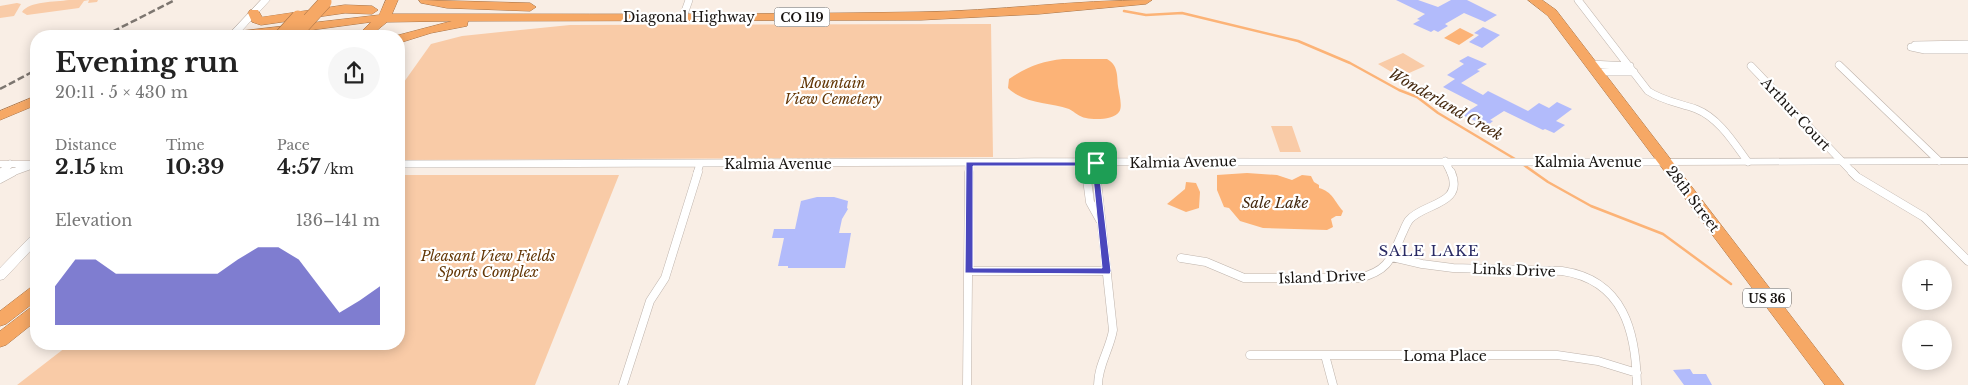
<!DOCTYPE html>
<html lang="en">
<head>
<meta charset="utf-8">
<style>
  :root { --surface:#fff; --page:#f6f6f6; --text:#222; --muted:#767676; --accent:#4a47bd }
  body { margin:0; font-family:"Libre Baskerville",serif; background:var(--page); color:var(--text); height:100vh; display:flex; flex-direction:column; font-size:19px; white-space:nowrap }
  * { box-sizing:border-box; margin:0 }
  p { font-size:16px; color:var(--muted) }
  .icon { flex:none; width:28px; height:28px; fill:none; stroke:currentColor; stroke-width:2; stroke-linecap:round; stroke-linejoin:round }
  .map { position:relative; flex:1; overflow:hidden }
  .drawer { position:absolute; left:30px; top:30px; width:375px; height:320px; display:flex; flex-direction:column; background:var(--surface); border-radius:20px; box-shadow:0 2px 12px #0003 }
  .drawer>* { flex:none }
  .fabs { position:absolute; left:1902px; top:260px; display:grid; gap:10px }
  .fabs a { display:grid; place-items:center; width:50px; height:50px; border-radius:50%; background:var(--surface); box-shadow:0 2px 12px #0003; font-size:25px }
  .pin { position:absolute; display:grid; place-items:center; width:42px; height:42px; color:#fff; margin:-21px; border-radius:10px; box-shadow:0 2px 8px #0006 }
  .round { display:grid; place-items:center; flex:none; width:52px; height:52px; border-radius:26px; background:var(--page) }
  .overview { display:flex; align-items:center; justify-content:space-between; height:85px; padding:0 25px }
  h1 { font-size:28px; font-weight:800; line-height:38px }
  .metrics { display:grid; grid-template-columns:repeat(3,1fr); gap:8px; height:85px; padding:5px 25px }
  .metrics div { display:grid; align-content:center }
  .metrics b { font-size:21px; font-weight:800 }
  .metrics small { font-size:14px; font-weight:400 }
  .metrics p { font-size:14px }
  .chart { height:140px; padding:10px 25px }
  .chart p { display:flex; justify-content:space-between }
  .chart svg { width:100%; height:90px; margin-top:5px; fill:var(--accent); opacity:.7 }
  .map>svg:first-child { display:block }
  .green { fill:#f9cba7 }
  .water { fill:#fcb377 }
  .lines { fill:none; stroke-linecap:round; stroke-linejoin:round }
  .stream { stroke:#fcb377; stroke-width:2.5 }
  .building { fill:#b2bbfb }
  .street-far1-casing { stroke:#beb3ab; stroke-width:8 }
  .street-casing { stroke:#beb3ab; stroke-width:9 }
  .secondary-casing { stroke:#beb3ab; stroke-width:1 }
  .highway-casing { stroke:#a87448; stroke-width:1 }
  .street-far1 { stroke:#fff; stroke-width:7 }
  .street { stroke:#fff; stroke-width:8 }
  .secondary { fill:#fff; fill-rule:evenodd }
  .highway { fill:#f6a865; fill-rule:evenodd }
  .rail { stroke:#7d7670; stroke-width:2.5; stroke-dasharray:7 3; stroke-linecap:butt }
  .highway-bridge-casing { stroke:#a87448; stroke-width:14; stroke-linecap:butt }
  .highway-bridge { stroke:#f6a865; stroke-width:13 }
  .route { fill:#4a47bd; stroke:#fff; fill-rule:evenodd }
  .labels { text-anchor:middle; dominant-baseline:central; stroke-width:4.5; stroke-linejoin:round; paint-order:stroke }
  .shield { fill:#fff; stroke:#5d5a58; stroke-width:1 }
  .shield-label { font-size:12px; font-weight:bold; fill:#181411 }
  .street-label { font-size:14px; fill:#181411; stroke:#fff }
  .park-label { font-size:14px; font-style:italic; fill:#633605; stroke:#fff }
  .water-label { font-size:15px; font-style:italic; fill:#472b11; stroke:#fff }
  .neighbourhood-label { font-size:15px; letter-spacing:1px; fill:#292a64; stroke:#fff }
</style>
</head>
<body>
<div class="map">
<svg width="1968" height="385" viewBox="0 0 1968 385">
  <rect width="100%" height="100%" fill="#f9eee5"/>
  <path class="green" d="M 69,0 L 98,0 L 97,2 L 88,3 L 89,0 L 84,1 L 79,8 L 27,15 L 22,12 C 29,1 55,2 69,0 Z
    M 17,3 L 21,4 L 14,16 L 0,18 L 0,6 Z
    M 991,24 L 993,157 L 399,160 L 399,89 L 431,44 L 462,36 L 570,25 Z
    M 1403,53 L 1425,66 L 1400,77 L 1378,64 Z
    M 1271,126 L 1292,126 L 1301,152 L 1280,152 Z
    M 399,175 L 619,175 L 535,385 L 17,385 L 70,344 L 399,344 Z"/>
  <path class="water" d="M 1460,28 L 1474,35 L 1459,45 L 1444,38 Z
    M 1063,59 L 1107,59 C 1118,65 1117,75 1118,86 C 1119,93 1123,107 1119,112 C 1114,120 1094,120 1086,118 C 1079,117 1075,112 1069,109 C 1049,102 1024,104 1008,88 L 1009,79 C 1027,67 1042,61 1063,59 Z
    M 1247,173 L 1277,175 L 1292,180 L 1302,175 L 1311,176 L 1314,182 L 1319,185 L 1319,188 C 1333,192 1334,201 1343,211 L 1341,216 L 1336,216 L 1331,219 L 1333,227 L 1327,230 L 1263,228 L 1240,221 L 1229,208 L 1224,207 L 1217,190 L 1217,175 Z
    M 1186,182 L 1196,183 L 1200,192 L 1199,208 L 1186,212 L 1167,204 L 1185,189 Z"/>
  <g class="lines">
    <path class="stream" d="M 1124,11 L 1146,15 L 1182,13 L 1298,41 L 1350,63 L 1399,90 L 1417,97 L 1438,113 L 1515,159
      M 1521,163 L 1548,182 L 1591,206 L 1663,234 L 1731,284"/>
  </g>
  <path class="building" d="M 1396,0 L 1418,0 L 1438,7 L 1451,0 L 1467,0 L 1497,15 L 1485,22 L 1464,13 L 1445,24 L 1448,26 L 1438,32 L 1434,30 L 1431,32 L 1413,24 L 1420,20 L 1417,19 L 1425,14 Z
    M 1483,27 L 1500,35 L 1482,48 L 1469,42 L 1479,35 L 1474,33 Z
    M 1468,56 L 1487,64 L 1477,70 L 1480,71 L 1461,83 L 1483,95 L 1488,91 L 1528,111 L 1539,103 L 1549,108 L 1557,102 L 1572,109 L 1556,121 L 1565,125 L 1554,133 L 1545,129 L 1543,130 L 1504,111 L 1490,120 L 1493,121 L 1487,126 L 1462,115 L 1478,105 L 1443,87 L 1455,79 L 1447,75 L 1464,64 L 1459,61 Z
    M 817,197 L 834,197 L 848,201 L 847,208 L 848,209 L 842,219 L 839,233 L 851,233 L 845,268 L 788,268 L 788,266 L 778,266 L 784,238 L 772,238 L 774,229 L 795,229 L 801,201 Z
    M 1690,369 L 1693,374 L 1706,374 L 1712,385 L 1684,385 L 1673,370 Z"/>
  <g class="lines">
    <defs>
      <path id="street-far1" d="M 1578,0 L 1648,91 C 1663,101 1679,103 1696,109 C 1719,118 1734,143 1748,162
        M 683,17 L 689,0
        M 1915,45 L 1968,44
        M 1911,47 L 1925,50 L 1968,50
        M 1590,64 L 1630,66
        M 1839,65 L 1939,161
        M 1751,66 L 1853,173
        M 1596,72 L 1634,72
        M 1445,161 L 1451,173
        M 1085,163 L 1086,173
        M 1095,163 L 1096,173
        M 399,164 C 821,163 1242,160 1664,162
        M 1,173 L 10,164
        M 10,173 L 35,164
        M 697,173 L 700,164
        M 969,173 L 969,164"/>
      <path id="street" d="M 1086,172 L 1090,202 L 1100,220
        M 1096,172 L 1113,330 C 1110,349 1098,365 1098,385
        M 1852,172 L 1857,177 L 1924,217 L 1968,261
        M 0,174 L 2,172
        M 0,179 L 13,172
        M 1392,257 L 1422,264 L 1453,268 L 1562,271 C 1624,280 1636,332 1637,385
        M 1181,258 L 1206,262 L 1244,278 L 1359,278 C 1388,271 1391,259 1402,234 C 1404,230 1406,224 1409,220 C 1423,203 1465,205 1451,172
        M 968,271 L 1107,271
        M 1250,355 L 1557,355 L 1598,361 L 1637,373
        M 1325,355 L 1333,385
        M 623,385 L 650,301 L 665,278 L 698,172
        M 967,385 L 969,172"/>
      <path id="secondary" d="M 261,0 L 270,0 L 237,36 L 227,36 Z
        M 1968,158 L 1968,164 L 1664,165 L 1659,162 L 1664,159 Z
        M 0,161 L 36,161 L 36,167 L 0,167 Z
        M 36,234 L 36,245 L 4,279 L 0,280 L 0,268 L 32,235 Z"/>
      <path id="highway" d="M 386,0 L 398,0 L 392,14 C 568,14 743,15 919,12 C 997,11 1074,0 1152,0 L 1146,4 L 1039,14 L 921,20 L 468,21 L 467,26 L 431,33 L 399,43 L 399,36 L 395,36 L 452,21 L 387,22 L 370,36 L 357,36 L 371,22 L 267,36 L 226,36 L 232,32 L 379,15 Z
        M 419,0 L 530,3 L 536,7 L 530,11 L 447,8 L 421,3 Z
        M 1528,0 L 1542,0 L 1556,10 L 1844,385 L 1825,385 L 1548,16 Z
        M 345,5 L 372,6 L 378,10 L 372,14 L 345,13 L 261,25 L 252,22 L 248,13 L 250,10 L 258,10 L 262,17 Z
        M 36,96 L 36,105 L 0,120 L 0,111 Z
        M 36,286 L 36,301 L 6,324 L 0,326 L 0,311 L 30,288 Z
        M 36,306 L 36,321 L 6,345 L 0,347 L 0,331 L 30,308 Z"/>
    </defs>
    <use href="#street-far1" class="street-far1-casing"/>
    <use href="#street" class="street-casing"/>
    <use href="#secondary" class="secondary-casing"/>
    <use href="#highway" class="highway-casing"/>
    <use href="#street-far1" class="street-far1"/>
    <use href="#street" class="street"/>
    <use href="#secondary" class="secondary"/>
    <use href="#highway" class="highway"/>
    <path class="rail" d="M 104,36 L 175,0
      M 0,89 L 36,70"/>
    <defs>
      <path id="highway-bridge" d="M 281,36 L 298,17
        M 294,36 L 325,2"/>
    </defs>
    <use href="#highway-bridge" class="highway-bridge-casing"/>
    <use href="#highway-bridge" class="highway-bridge"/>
  </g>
  <path class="route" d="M 966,162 L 1098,162 L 1111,271 L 1110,274 L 965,273 ZM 973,166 L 1092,166 L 1102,268 L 973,268 Z"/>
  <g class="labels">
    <g class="shield">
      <rect x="774.5" y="7.5" width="55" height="19" rx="4"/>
      <rect x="1743" y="288.5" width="48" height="19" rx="4"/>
    </g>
    <g class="shield-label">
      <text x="802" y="17">CO 119</text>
      <text x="1767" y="298">US 36</text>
    </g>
    <g class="street-label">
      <text x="689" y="17">Diagonal Highway</text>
      <text transform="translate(1796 114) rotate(47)">Arthur Court</text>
      <text transform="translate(1183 162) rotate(-1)">Kalmia Avenue</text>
      <text x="1588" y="162">Kalmia Avenue</text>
      <text x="778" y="164">Kalmia Avenue</text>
      <text transform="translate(1693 199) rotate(53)">28th Street</text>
      <text transform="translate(1514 270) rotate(2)">Links Drive</text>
      <text transform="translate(1322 277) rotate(-2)">Island Drive</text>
      <text x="1445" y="356">Loma Place</text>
    </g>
    <g class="park-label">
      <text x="833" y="83">Mountain<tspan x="833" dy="16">View Cemetery</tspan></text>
      <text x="488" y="256">Pleasant View Fields<tspan x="488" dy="16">Sports Complex</tspan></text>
    </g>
    <g class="water-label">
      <text transform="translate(1446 104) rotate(30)">Wonderland Creek</text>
      <text x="1275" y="202">Sale Lake</text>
    </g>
    <g class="neighbourhood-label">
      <text x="1429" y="250">SALE LAKE</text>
    </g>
  </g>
</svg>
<div class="fabs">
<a>+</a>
<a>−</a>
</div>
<div class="pin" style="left:1096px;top:163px;background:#1e9e55"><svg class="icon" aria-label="arrive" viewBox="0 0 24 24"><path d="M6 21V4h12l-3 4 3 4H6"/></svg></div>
<section class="drawer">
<div class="overview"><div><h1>Evening run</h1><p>20:11 · 5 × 430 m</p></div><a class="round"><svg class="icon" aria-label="share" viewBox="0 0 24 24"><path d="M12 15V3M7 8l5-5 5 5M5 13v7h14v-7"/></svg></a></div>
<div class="metrics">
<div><p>Distance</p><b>2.15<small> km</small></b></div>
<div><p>Time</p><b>10:39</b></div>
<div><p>Pace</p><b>4:57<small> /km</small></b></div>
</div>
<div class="chart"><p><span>Elevation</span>136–141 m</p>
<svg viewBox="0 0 160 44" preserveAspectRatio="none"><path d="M0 44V25L10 12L20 12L30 19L40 19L50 19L60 19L70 19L80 19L90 12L100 6L110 6L120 12L130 25L140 38L150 32L160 25V44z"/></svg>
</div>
</section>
</div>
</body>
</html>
